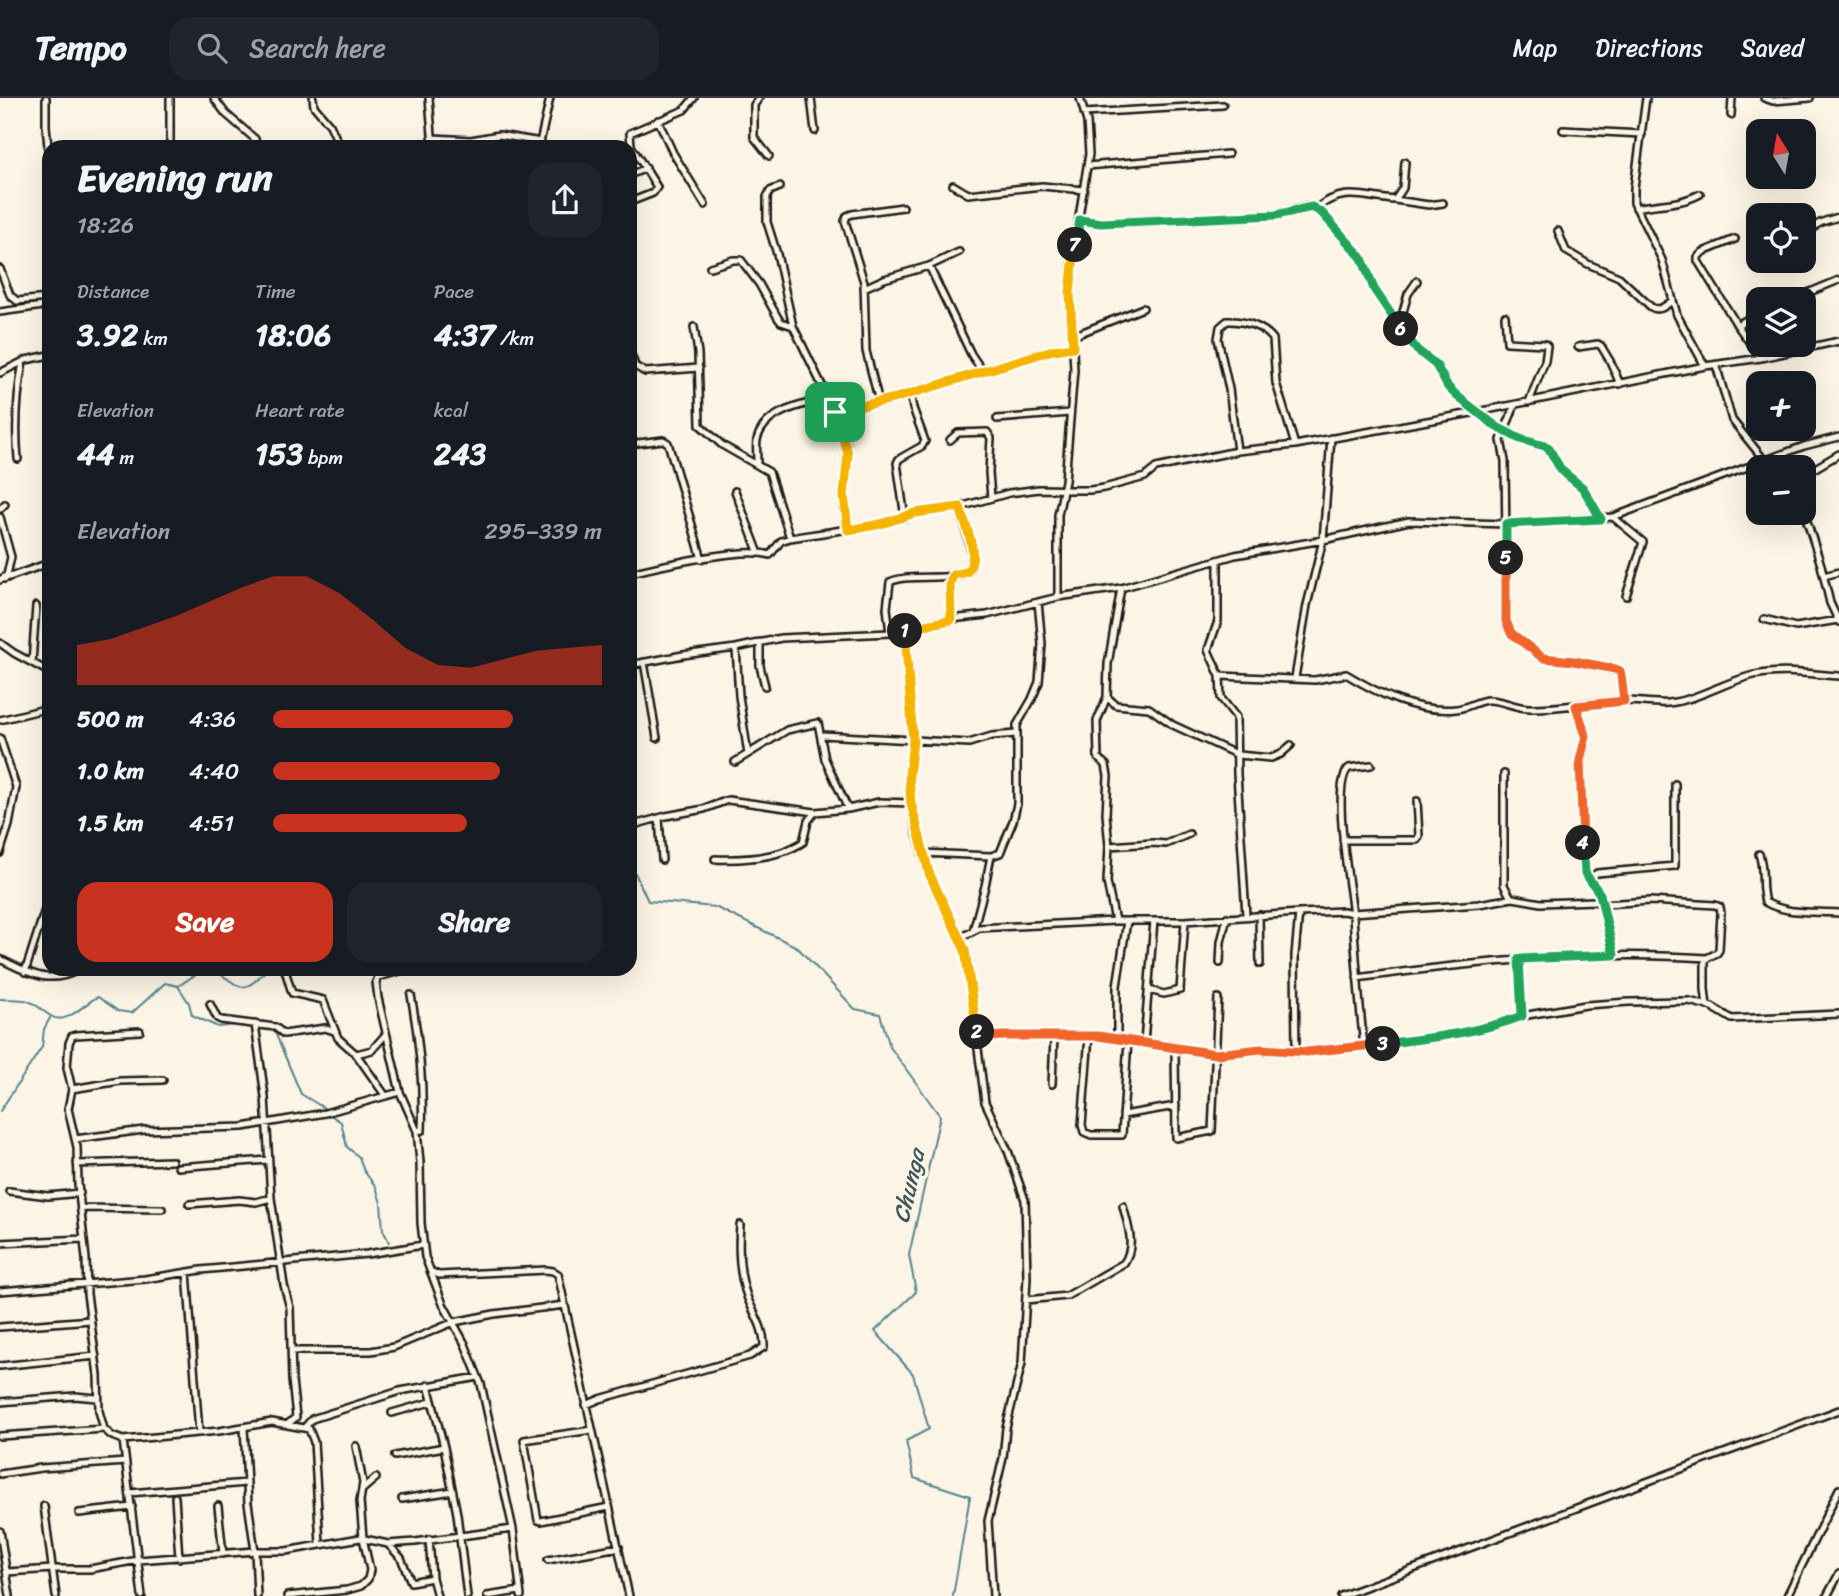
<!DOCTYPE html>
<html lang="en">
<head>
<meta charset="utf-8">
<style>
  :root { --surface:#171b24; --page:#20242c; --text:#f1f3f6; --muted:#9ea1a6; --line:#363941; --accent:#c8321e }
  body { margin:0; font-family:Sriracha,sans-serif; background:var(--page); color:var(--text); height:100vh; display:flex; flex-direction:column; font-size:26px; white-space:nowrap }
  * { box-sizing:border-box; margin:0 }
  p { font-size:23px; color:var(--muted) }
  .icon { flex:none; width:38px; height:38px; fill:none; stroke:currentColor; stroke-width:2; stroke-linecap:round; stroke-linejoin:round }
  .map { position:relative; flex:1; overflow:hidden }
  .panel { position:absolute; left:42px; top:42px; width:595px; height:836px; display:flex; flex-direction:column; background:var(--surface); border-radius:21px; box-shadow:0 7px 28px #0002 }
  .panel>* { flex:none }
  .needle { width:46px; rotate:349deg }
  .buttons { position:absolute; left:1746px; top:21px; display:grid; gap:14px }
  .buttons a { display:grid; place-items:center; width:70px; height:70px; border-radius:14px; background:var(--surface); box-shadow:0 7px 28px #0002; font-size:35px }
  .pin { position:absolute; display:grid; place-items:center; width:60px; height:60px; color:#fff; margin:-30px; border-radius:14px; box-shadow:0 4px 10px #0006 }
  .km { position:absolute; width:35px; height:35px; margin:-18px; border-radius:50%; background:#222; color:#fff; font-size:19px; line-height:35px; text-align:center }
  .round { display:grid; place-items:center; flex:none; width:74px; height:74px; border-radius:21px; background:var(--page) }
  .overview { display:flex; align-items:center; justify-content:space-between; height:119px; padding:0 35px }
  h1 { font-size:38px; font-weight:800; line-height:52px }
  .metrics { display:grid; grid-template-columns:repeat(3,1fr); gap:10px; height:119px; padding:7px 35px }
  .metrics div { display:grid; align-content:center }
  .metrics b { font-size:30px; font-weight:800 }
  .metrics small { font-size:19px; font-weight:400 }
  .metrics p { font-size:19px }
  .chart { height:196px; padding:14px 35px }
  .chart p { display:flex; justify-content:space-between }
  .chart svg { width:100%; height:126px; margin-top:7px; fill:var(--accent); opacity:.7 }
  .cta { display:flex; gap:14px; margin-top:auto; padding:14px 35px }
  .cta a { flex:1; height:80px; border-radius:21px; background:var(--accent); color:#fff; font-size:28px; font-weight:800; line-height:80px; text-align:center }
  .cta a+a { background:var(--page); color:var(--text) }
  ul { padding:0 35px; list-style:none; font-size:23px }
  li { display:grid; grid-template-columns:112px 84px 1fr; align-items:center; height:52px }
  li i { height:18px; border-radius:9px; background:var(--accent) }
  header { display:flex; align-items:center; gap:42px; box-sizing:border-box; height:98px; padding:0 35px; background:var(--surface); border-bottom:2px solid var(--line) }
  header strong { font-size:33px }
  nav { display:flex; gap:38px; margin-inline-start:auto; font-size:24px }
  .search { width:490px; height:63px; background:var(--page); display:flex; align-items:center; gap:18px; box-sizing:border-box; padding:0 24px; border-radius:21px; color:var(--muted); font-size:26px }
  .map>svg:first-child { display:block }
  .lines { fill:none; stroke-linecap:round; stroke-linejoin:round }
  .stream { stroke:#568390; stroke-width:2 }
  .street-casing { stroke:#1c1c1c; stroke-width:10 }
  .street { stroke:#fcf5e5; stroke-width:5 }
  .split-1-casing { stroke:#fff; stroke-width:14 }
  .split-2-casing { stroke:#fff; stroke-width:14 }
  .split-3-casing { stroke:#fff; stroke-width:14 }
  .split-4-casing { stroke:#fff; stroke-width:14 }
  .split-5-casing { stroke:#fff; stroke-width:14 }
  .split-6-casing { stroke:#fff; stroke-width:14 }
  .split-7-casing { stroke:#fff; stroke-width:14 }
  .split-8-casing { stroke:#fff; stroke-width:14 }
  .split-1 { stroke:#f5b400; stroke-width:9 }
  .split-2 { stroke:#f5b400; stroke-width:9 }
  .split-3 { stroke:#f0652b; stroke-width:9 }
  .split-4 { stroke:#22a559; stroke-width:9 }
  .split-5 { stroke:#f0652b; stroke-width:9 }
  .split-6 { stroke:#22a559; stroke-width:9 }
  .split-7 { stroke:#22a559; stroke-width:9 }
  .split-8 { stroke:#f5b400; stroke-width:9 }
  .labels { text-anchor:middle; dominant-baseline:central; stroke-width:7; stroke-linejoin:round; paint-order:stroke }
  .water-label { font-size:23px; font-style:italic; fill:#3e5860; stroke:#fcf5e5 }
</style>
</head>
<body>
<header>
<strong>Tempo</strong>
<div class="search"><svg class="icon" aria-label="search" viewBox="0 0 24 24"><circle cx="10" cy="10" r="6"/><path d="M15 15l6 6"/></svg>Search here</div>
<nav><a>Map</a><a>Directions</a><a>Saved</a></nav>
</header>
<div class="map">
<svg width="1839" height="1498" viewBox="0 0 1839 1498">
  <rect width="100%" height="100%" fill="#fcf5e5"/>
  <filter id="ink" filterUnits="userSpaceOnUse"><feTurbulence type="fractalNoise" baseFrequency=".0143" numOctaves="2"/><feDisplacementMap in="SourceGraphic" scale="14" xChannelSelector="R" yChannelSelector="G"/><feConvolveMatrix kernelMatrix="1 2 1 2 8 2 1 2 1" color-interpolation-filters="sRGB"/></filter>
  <g filter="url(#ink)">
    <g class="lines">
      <path class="stream" d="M 630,775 L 635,775 L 648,803 L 715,809 L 797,849 L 855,911 L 880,916 L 890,949 L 940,1018 L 909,1157 L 916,1194 L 875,1233 L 913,1276 L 929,1331 L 906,1343 L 914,1380 L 970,1398 L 953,1498
        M 178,888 L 189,905 L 192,917 L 218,929 L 235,927
        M 0,901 C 8,902 20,900 28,903 C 44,908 51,929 71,917 C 81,912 88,903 98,899 L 118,913 L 132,915 L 165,885 L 178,888 C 186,884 193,876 203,874 C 227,870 235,896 249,887 C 256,884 261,876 267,872
        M 274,932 L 301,996 L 324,1010
        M 0,1013 L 42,949 L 44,931 L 50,920
        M 329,1016 L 341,1024 L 347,1049 L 359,1059 L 364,1073 L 376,1089 L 381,1105 L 383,1132 L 389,1144"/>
      <defs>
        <path id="street" d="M 46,0 L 46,28 L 49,59
          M 214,0 L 226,16 L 255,41 L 257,49
          M 313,0 L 314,8 L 330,27 L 340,49
          M 429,0 L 433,49
          M 759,0 L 754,7 L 754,39 L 769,58
          M 811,0 L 815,33
          M 1646,0 L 1634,90 L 1634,105 L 1662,162 L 1677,217 L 1705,268
          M 1764,0 L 1773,3 L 1810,0
          M 1084,15 L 1223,7
          M 1731,17 L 1732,0
          M 658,22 L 673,55 L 705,107
          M 1563,32 L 1642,36
          M 433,40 L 471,42 L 499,37 L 541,44
          M 170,49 L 170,0
          M 539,49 L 550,0
          M 1087,68 L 1228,56
          M 630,77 L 646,70
          M 953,87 L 968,96 L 1042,88 L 1084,92
          M 780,89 L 770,93 L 767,99 L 767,124 L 777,156 L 793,228 L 835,314 L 847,347 L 844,408 L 848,432
          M 1395,102 L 1429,107 L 1443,105
          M 630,104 L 653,95 L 657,89 L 631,48 L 630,35 L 684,12 L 694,0
          M 1317,110 C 1345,88 1364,100 1395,102 L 1403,90 L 1405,64
          M 1636,110 C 1658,105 1680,107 1700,96
          M 1080,122 L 1101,125 L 1276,117 L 1307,109 L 1317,110 L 1362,160 L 1374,191 L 1395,223 L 1417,252 L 1436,267 L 1449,289 L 1457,298 L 1497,329 L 1520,341 L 1548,349 L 1561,372 L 1583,390 L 1601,421
          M 1558,133 L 1566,153 L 1588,166 L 1619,179 L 1651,209 C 1660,214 1665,208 1672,203
          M 1735,141 L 1703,154 L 1698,159 L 1698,163 L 1737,227 L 1761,260
          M 1805,145 C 1815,124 1817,125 1839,119
          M 929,168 L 971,256 L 983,274
          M 710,169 L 733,162 L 741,162 L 759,186 L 778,220 L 781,224 L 793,228
          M 0,171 L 10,197 L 17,203 L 49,200
          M 864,190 L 884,181 L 929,168 L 959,154
          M 1793,201 L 1839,182
          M 0,214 L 43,208 L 49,204
          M 1505,218 L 1507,244 L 1545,246 L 1547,248 L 1545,263 L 1529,304
          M 1395,223 L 1401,221 L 1408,196 L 1417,183
          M 1737,227 L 1759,215
          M 694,229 L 698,255 L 700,327 L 722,347 L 769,374 L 790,440
          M 1073,238 L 1143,210
          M 1578,249 L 1598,246 L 1601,248 L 1610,263 L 1620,286
          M 630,254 L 635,268 L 645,274 L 699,270
          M 1716,267 L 1732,322 L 1765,363
          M 0,275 L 26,262 L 49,257
          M 879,304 L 866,253 L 864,184 L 845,123 L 847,118 L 852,116 L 903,109
          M 1515,307 L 1501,342 L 1505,363 L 1507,528 L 1511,535 L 1543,560 L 1574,563 L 1620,573 L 1624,603
          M 835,314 L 896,300 L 1053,252 L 1073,249
          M 997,321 L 1070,315
          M 950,342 L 958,335 L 987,334 L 991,340 L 989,374 L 991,400
          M 630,346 L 663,342 L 668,345 L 702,461
          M 1237,353 L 1229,291 L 1218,241 L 1220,229 L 1227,223 C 1243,222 1263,228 1273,241 L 1276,285 L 1295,347
          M 18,361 C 15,328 17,296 23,264
          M 757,365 C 757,358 756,349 757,342 C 764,312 804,307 828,300
          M 1804,379 L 1812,372 L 1839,356
          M 735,393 L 758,453
          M 0,411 L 5,406
          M 1804,414 L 1821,467 L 1830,505 L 1839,524
          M 0,419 L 11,459 L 7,477 L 0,482
          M 1613,419 L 1643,444 L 1626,498
          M 905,420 L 897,365 L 899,361 L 922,348 L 925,343 L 913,310 L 910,296
          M 1218,463 L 1218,523 L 1208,552 L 1220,578 L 1221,600 L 1236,619 L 1237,676 L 1246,817
          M 630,475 C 660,468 743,448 770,457 L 781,443 L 790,440 L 881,426 L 915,415 L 960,409 L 1009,395 L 1039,391 L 1090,392 L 1104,390 L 1145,379 L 1156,370 L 1189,363 L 1237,353 L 1295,347 L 1477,314 L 1705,268 L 1761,260 L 1839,243
          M 1824,478 L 1839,474
          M 4,481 L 49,465
          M 1058,499 L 1058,417 L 1065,383 L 1074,272 L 1070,195 L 1072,163 L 1089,56 L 1087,24 L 1080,0
          M 951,521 L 950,486 L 953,477
          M 1764,521 L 1796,529 L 1838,522
          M 905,531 L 913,643 L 909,677 L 911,705 L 917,736 L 929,775 L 965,852 L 985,1004 L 1008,1053 L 1025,1102 L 1027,1180 L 1022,1265 L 1006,1330 L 1003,1360 L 988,1423 L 993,1498
          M 890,535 L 887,510 L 890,484 C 911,474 952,485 970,472 L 972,456 L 960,409
          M 760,544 L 760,568 L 765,588
          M 0,545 L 14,555 L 49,574
          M 736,550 L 739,598 L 748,656
          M 644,564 L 657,640
          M 32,565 L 36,508
          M 630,567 L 683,557 L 736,550 L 781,540 L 890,535 L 951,521 L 987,517 L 1058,499 L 1121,490 L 1235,457 L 1323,442 L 1409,423 L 1506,426 L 1613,419 L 1804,348 L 1839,339
          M 1220,578 L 1315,582 L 1346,576 C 1379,596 1416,615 1456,611 C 1467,610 1477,603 1487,602 C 1500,601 1515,610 1529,610 C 1561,611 1593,603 1625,603 C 1639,603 1653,606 1668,605 C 1698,602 1724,584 1754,577 C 1782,571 1810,576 1839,578
          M 1295,580 L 1307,507 L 1323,442 L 1331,340
          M 1107,599 L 1116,607 L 1149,610 L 1173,627 L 1238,657 L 1271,660 L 1281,656 L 1291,647
          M 1576,608 L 1586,638 L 1580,662 L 1583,764 L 1586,777 L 1600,796 L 1614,857
          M 0,622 L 49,610
          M 822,637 L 969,645 L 992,638 L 1016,636
          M 0,640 L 16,689 L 9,727 L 0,755
          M 735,664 L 787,632 L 818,625 L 825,661 L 848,711
          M 1504,676 L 1504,787 L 1511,800
          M 659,720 L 662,762
          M 630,728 L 666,718 L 704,711 L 728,702 L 815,714 L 848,711 L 879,704 L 911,705
          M 1343,742 L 1417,742 L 1419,738 L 1417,703
          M 1109,748 L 1153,745 L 1166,746 L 1189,736
          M 922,755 L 991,758 L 1000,755 L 1013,723 L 1017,706 L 1017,627 L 1032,601 L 1039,584 L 1042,546 L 1038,504
          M 1759,756 C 1765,772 1760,788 1765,804 C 1787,817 1815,813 1839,815
          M 715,761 C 742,762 779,760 803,744 L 808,723 L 815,714
          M 1589,781 L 1597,775 L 1675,768 L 1675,686
          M 1259,817 L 1260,866
          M 1115,823 L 1107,784 L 1109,748 L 1106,716 L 1108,678 L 1106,667 L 1098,660 L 1097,623 L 1107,599 L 1108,566 L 1121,490
          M 973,833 L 985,788 L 991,758
          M 960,840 L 979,830 L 1115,823 L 1185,823 L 1299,815 L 1343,813 L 1353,815 L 1479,806 L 1513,800 L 1541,805 L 1594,803 L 1604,806 L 1650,803 L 1715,807 L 1720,809 L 1721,815 L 1719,852 L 1717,855 L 1707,860 L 1705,864 L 1705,891 L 1707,908
          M 0,861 C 27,874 48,888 78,872
          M 1519,861 L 1522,918
          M 1220,865 L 1221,844 L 1227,819
          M 285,872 L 292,895 L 323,902 L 338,940 L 356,956 L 385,997
          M 404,872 L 378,879 L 376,884 L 378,900 L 400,994 L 417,1033 L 420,1064 L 421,1125 L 425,1159 L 443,1206 L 465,1246 L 481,1286 L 513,1431 L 521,1498
          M 25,874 L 49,799
          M 1357,880 C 1473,864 1589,852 1707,860
          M 1149,892 L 1164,896 L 1180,892 L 1185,823
          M 411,897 C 419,941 424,986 422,1032 L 417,1033
          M 210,906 L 217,920 L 221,922 L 275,929 L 284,936 L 325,930 L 334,933
          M 255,926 L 265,999 L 271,1100 L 284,1187 L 290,1210 L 292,1282 L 296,1319 L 288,1326
          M 140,933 L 76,937 L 72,938 L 69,945 L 67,970 L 72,991 L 68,1011 L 77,1049 L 78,1086 L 86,1161 L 87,1196 L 98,1277 L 99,1313 L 104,1331 L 112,1338 L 123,1342 L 219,1333 L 272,1324 L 309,1331 L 314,1344 L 320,1446
          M 1089,938 L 1082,1027 L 1084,1034 L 1091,1037 L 1122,1037 L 1128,942
          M 978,940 L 1003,938 L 1098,938 L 1215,956 L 1261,952 L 1307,954 L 1434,940 L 1501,926 L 1522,918 L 1586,907 L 1629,904 L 1689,903 L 1712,909 L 1732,921 L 1839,916
          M 1117,940 L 1117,888 L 1127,823
          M 1144,944 L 1154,823
          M 1364,948 C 1359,905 1356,862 1353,818 C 1351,792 1330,686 1349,670 L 1371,667
          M 1175,951 L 1176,1040 L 1212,1033 L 1218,900
          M 1296,954 L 1295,857 L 1299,815
          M 356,956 L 372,952 L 386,936
          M 1052,986 L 1054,939
          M 72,991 L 120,983 L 163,982
          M 1123,1017 L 1176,1008
          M 75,1041 L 144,1032 L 243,1029 L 325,1015 L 400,994
          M 77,1066 L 172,1063
          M 178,1069 L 268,1062
          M 9,1093 L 48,1098 L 80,1095
          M 189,1106 L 239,1102 L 256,1104 L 271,1100
          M 81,1110 L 162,1111
          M 0,1145 L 84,1141
          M 187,1174 L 199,1334
          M 432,1174 L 439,1177 L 546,1172 L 553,1173 L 558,1176 L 629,1498
          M 0,1193 L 145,1181 L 201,1172 L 367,1156 L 423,1147
          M 1026,1202 L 1067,1198 L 1124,1165 C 1136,1147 1128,1128 1123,1108
          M 0,1229 L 91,1222
          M 292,1253 L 371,1253 L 394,1249 L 454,1224 L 494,1216 L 565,1207
          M 0,1268 L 96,1258
          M 428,1287 L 444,1349 L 457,1416 L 467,1498
          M 0,1304 L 75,1298 L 97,1300
          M 586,1307 L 600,1301 L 750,1258 L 764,1249 C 765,1231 754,1216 748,1201 C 739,1178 738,1152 740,1127
          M 392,1315 L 431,1304
          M 244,1329 L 248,1405 L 255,1453 L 257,1498
          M 305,1329 L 312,1321 L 400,1293 L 478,1279
          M 592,1332 L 524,1342 L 538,1422 L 541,1423 L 609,1409
          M 0,1338 L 104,1331
          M 123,1342 L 142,1498
          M 395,1358 L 444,1349
          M 0,1376 L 41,1370 L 126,1364
          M 363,1391 L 376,1380
          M 130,1395 L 246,1385
          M 175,1399 L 179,1460
          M 402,1401 L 453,1393
          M 44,1408 L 56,1498
          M 218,1408 L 223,1456
          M 79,1415 L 132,1409
          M 0,1433 L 10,1498
          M 429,1441 L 432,1480 L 437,1498
          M 388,1446 L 401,1460 L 411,1484 L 432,1480
          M 548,1462 L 619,1449
          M 7,1474 L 53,1471 L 90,1471 L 138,1462 L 255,1453 L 286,1453 L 360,1440 L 388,1446 L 415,1444 L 513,1431
          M 287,1498 L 347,1492 L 361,1488 L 368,1481 L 370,1472 L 363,1440 L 360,1403 L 363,1385 L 356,1348
          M 487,1498 L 520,1493
          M 1341,1498 L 1839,1312
          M 1787,1498 L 1839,1391
          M 1827,1498 L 1839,1476"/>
      </defs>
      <use href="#street" class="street-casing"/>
      <use href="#street" class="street"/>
    </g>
  </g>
  <g class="lines" filter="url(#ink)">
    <defs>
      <path id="split-1" d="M 835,314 L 848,356 L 844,397 L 848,432 L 881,426 L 915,415 L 960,409 C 965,428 981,457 967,474 L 953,477 L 950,486 L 951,522 L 905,531 L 905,533"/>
      <path id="split-2" d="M 905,533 L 913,643 L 909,677 L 911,705 L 929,775 L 965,852 L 977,934"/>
      <path id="split-3" d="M 977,934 L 978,940 L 1003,938 L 1098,938 L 1216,956 L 1261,951 L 1307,954 L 1383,946"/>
      <path id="split-4" d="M 1383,946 C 1429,940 1478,935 1522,918 L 1519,861 L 1614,857 L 1600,796 L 1585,775 L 1583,745"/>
      <path id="split-5" d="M 1506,460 L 1506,523 L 1511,535 L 1543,560 L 1574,563 L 1615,571 L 1620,573 L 1621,577 L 1624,603 L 1576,608 L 1586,638 L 1580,662 L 1583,745"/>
      <path id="split-6" d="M 1401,231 L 1417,252 L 1436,267 L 1448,289 L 1457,298 L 1497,329 L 1520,341 L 1548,349 L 1561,372 L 1583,390 L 1601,421 L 1506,426 L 1506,460"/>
      <path id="split-7" d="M 1075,147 L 1080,122 L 1101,125 L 1276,117 L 1312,109 L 1322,115 L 1362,160 L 1374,191 L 1401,231"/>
      <path id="split-8" d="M 835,314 L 896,300 L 1053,252 L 1073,249 L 1070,195 L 1075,147"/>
    </defs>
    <use href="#split-1" class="split-1-casing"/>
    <use href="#split-2" class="split-2-casing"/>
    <use href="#split-3" class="split-3-casing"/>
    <use href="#split-4" class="split-4-casing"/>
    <use href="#split-5" class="split-5-casing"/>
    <use href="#split-6" class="split-6-casing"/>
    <use href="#split-7" class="split-7-casing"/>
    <use href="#split-8" class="split-8-casing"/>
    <use href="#split-1" class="split-1"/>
    <use href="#split-2" class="split-2"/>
    <use href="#split-3" class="split-3"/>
    <use href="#split-4" class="split-4"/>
    <use href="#split-5" class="split-5"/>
    <use href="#split-6" class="split-6"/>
    <use href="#split-7" class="split-7"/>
    <use href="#split-8" class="split-8"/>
  </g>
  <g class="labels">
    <g class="water-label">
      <text transform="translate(909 1088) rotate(-77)">Chunga</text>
    </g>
  </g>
</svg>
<div class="buttons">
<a><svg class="needle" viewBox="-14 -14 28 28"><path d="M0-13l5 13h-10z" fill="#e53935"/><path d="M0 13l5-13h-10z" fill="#9ea1a6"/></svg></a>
<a><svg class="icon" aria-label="locate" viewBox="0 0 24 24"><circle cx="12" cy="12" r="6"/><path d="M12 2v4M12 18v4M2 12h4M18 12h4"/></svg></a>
<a><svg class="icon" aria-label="layers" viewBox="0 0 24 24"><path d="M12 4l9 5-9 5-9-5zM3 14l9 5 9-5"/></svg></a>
<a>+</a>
<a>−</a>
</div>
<div class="pin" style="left:835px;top:314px;background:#1e9e55"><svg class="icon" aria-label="arrive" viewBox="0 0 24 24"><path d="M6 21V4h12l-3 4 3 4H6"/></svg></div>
<b class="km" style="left:905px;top:533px">1</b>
<b class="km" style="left:977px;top:934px">2</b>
<b class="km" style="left:1383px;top:946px">3</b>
<b class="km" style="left:1583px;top:745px">4</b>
<b class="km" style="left:1506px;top:460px">5</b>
<b class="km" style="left:1401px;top:231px">6</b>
<b class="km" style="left:1075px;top:147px">7</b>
<section class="panel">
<div class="overview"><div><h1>Evening run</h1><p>18:26</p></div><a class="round"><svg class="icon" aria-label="share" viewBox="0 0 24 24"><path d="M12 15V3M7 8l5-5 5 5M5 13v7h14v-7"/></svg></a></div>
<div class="metrics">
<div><p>Distance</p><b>3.92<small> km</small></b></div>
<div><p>Time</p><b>18:06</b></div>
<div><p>Pace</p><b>4:37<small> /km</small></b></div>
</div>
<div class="metrics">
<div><p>Elevation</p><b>44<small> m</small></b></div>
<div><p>Heart rate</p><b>153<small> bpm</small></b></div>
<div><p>kcal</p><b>243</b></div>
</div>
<div class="chart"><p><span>Elevation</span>295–339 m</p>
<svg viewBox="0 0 160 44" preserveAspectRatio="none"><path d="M0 44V30L10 28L20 24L30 20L40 15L50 10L60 6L70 6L80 12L90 21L100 31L110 37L120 38L130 35L140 32L150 31L160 30V44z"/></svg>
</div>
<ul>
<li><b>500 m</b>4:36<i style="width:73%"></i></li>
<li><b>1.0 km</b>4:40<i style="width:69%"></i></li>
<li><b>1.5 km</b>4:51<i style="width:59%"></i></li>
</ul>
<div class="cta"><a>Save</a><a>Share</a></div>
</section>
</div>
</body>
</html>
